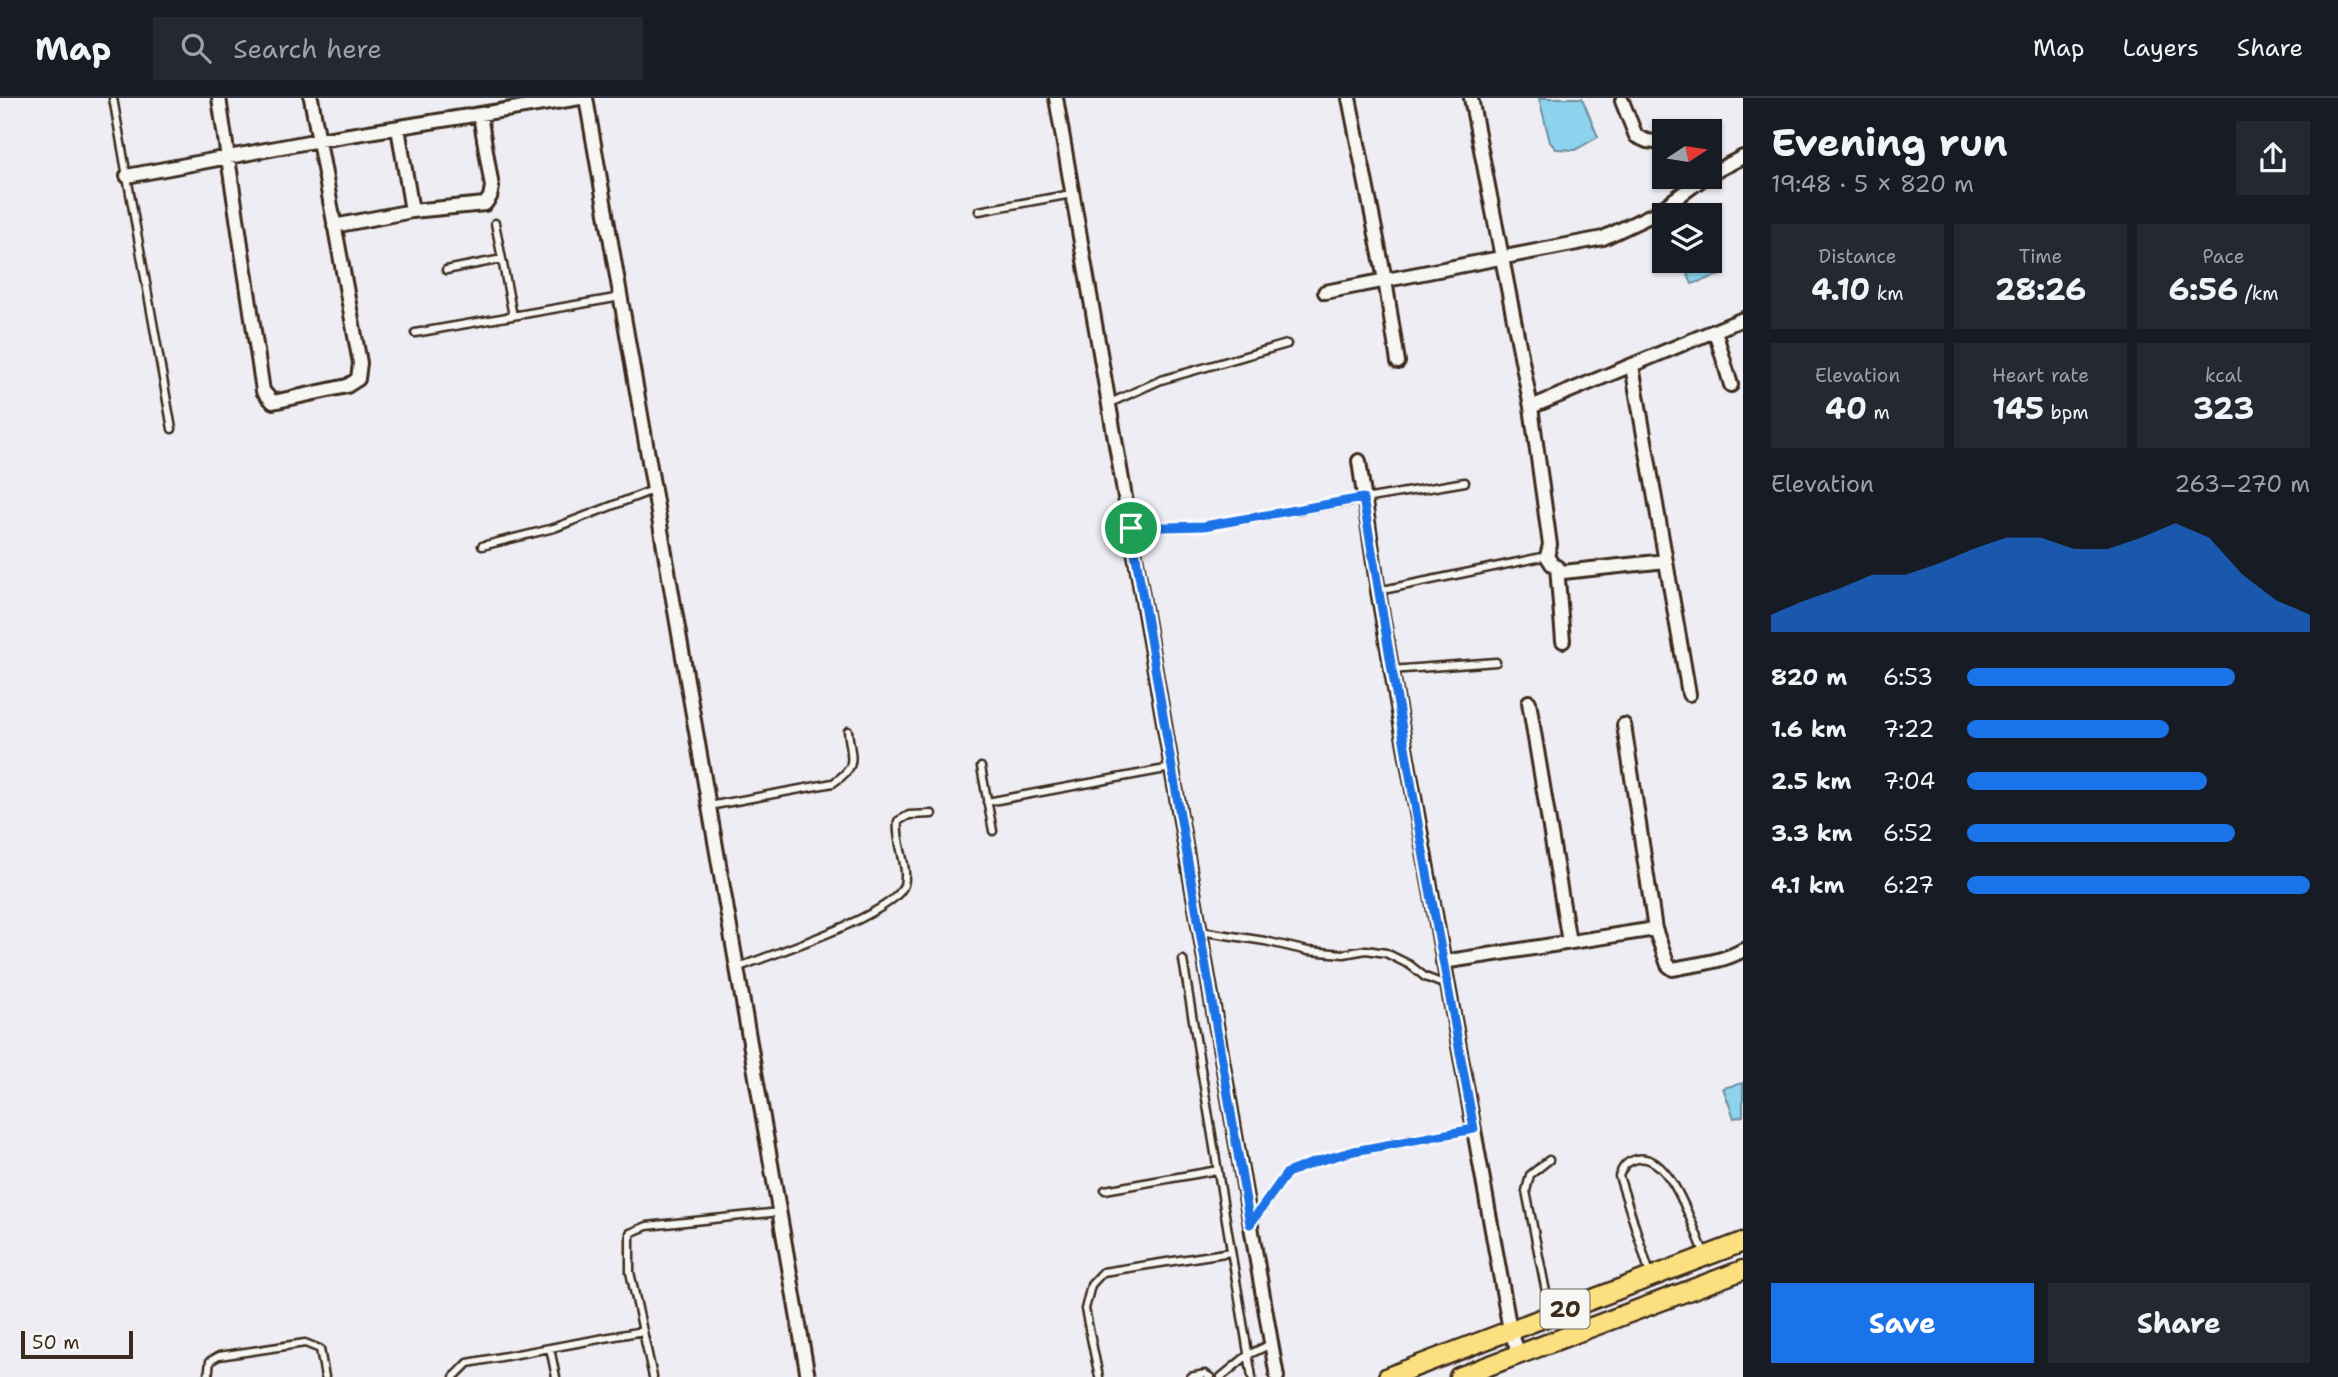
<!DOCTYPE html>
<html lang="en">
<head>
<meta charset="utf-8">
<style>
  :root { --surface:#171b24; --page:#242831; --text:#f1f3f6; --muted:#9ea1a6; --line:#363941; --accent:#1a73e8 }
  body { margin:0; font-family:"Shantell Sans",sans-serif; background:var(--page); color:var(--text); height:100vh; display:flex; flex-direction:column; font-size:26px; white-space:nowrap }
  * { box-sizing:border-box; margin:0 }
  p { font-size:23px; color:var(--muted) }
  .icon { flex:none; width:38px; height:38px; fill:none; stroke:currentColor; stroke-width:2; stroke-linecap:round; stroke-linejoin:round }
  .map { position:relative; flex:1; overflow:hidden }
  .side { display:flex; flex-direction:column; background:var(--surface); width:595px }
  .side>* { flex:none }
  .needle { width:46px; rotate:78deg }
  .controls { position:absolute; left:1652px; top:21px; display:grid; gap:14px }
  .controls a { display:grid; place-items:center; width:70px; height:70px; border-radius:0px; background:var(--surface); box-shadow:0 2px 5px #0004; font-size:35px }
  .scale { position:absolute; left:21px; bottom:18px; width:112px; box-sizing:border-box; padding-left:7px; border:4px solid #3b2a1e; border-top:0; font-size:19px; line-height:24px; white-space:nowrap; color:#3b2a1e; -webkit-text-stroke:5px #f6f6f2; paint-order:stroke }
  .pin { position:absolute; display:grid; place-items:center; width:60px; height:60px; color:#fff; margin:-30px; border:4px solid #fff; border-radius:50%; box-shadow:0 2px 7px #0007 }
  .round { display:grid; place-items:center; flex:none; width:74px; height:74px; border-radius:0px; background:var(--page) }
  .overview { display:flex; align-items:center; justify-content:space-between; height:119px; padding:0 28px }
  h1 { font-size:38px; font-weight:700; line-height:52px }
  .stats { display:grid; grid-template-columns:repeat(3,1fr); gap:10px; height:119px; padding:7px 28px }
  .stats div { display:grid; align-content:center; border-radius:0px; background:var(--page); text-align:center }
  .stats b { font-size:30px; font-weight:700 }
  .stats small { font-size:19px; font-weight:400 }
  .stats p { font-size:19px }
  .chart { height:196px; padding:14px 28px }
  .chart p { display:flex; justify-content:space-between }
  .chart svg { width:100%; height:126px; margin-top:7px; fill:var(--accent); opacity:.7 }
  .cta { display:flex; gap:14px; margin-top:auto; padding:14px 28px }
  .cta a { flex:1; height:80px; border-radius:0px; background:var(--accent); color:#fff; font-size:28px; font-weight:700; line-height:80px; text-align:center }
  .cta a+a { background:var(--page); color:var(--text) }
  ul { padding:0 28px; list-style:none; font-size:23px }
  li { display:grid; grid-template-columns:112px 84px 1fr; align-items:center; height:52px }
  li i { height:18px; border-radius:9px; background:var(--accent) }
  header { display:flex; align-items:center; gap:42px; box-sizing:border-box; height:98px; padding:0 35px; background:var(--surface); border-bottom:2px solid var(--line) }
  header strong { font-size:33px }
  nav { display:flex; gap:38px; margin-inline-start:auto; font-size:24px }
  .search { width:490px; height:63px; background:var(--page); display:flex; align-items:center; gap:18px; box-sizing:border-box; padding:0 24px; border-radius:0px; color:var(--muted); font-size:26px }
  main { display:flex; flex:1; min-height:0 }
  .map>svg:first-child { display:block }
  .water { fill:#8dd3ee; stroke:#6c8f9b; stroke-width:2 }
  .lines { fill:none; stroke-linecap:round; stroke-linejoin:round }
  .lane-casing { stroke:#3b2a1e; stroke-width:11 }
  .street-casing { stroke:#3b2a1e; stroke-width:18 }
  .primary-casing { stroke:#3b2a1e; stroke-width:23 }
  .lane { stroke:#f6f6f2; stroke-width:6 }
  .street { stroke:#f6f6f2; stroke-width:12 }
  .primary { stroke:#fce080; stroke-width:18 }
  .route-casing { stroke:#fff; stroke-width:14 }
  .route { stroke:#1a73e8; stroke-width:9 }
  .labels { text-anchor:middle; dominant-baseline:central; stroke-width:7; stroke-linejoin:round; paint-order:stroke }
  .shield { fill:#f6f6f2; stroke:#73675e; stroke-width:2 }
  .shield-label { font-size:23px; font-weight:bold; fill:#3b2a1e }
</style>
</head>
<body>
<header>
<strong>Map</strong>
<div class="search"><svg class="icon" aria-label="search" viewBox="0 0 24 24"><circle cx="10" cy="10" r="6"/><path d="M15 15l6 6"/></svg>Search here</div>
<nav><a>Map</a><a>Layers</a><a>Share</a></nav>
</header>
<main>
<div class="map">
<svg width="1743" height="1279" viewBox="0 0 1743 1279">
  <rect width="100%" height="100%" fill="#eeedf4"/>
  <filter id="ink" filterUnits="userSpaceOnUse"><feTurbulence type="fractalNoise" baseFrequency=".0143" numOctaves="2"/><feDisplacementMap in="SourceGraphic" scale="14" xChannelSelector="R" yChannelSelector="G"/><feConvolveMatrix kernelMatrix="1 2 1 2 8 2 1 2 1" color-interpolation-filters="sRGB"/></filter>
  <g filter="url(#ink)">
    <path class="water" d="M 1539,0 L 1582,0 L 1598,39 L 1575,52 L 1556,51 L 1550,44 Z
      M 1710,146 L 1723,176 L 1692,186 L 1682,163 L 1710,163 Z
      M 1743,985 L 1743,1018 L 1734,1020 L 1723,990 Z"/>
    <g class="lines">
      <defs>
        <path id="lane" d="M 113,0 L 172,331
          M 979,113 L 1072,96
          M 495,125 L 513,218
          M 446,172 L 502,161
          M 415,235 L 621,199
          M 1110,305 L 1161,282 L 1287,246
          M 1131,430 L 1204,428 L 1465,384
          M 482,448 L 554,430 L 653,392
          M 1378,493 L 1547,458
          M 1391,572 L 1496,564
          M 981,669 L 993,733
          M 987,704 L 1171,670
          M 709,708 L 833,685 C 859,668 851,661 848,633
          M 1200,833 L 1265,843 L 1308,853 L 1344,856 L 1366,852 L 1386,855 L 1410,867 L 1425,879 L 1446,887
          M 1183,862 L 1252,1279
          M 737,870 C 769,857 895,817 904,787 C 909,767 895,744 898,723 L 909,717 L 932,716
          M 1549,1062 L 1530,1077 L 1526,1093 L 1550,1214
          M 1105,1092 L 1218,1072
          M 1251,1125 L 1287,1075 L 1315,1064 L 1354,1053 L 1474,1031
          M 1650,1176 L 1619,1078 C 1623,1068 1626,1064 1637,1061 C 1671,1054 1693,1131 1705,1156
          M 550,1250 L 556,1279
          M 208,1279 L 210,1263 L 219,1258 L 305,1245 L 320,1251 L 325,1279
          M 454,1279 L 468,1265 L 643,1233
          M 653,1279 L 630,1174 L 630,1135 L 647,1128 L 780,1114
          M 1099,1279 L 1085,1211 L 1091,1187 L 1103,1174 L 1231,1154
          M 1190,1279 L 1205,1276 L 1210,1279
          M 1221,1279 L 1248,1257 L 1271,1246"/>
        <path id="street" d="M 219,0 L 263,293 L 273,304 L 347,288 L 358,281 L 360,265 L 311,0
          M 586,0 L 808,1279
          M 1056,0 L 1277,1279
          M 1349,0 L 1385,182 L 1398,264
          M 1471,0 L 1531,309 L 1550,447 L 1547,458 L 1552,466 L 1563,474 L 1666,463
          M 1622,3 L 1636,38 L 1647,43 L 1664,45
          M 398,30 L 412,113
          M 1710,76 L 1743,59
          M 127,78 L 319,42 L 580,0
          M 334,128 L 412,113 L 485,106 L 490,99 L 492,89 L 480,17
          M 1325,194 L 1603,140 L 1656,115 L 1705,79
          M 1715,233 L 1731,287
          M 1632,268 L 1689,596
          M 1531,309 L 1743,221
          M 1359,363 L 1378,493 L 1399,615 L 1510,1232 L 1519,1256
          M 1557,469 L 1563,543
          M 1529,604 L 1569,844
          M 1624,627 L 1655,831 L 1668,867 L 1673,871 C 1696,866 1723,864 1743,852
          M 1443,864 L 1655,831"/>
        <path id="primary" d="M 1388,1279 L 1743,1144
          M 1459,1279 L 1743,1172"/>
      </defs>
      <use href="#lane" class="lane-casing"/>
      <use href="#street" class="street-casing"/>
      <use href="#primary" class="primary-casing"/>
      <use href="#lane" class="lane"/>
      <use href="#street" class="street"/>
      <use href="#primary" class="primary"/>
    </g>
  </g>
  <g class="lines" filter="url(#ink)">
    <defs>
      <path id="route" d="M 1363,400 L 1420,737 L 1474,1031 L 1354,1053 L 1315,1064 L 1287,1075 L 1250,1126 L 1131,430 L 1204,428 Z"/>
    </defs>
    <use href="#route" class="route-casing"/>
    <use href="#route" class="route"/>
  </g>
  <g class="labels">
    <rect class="shield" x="1540.5" y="1191.5" width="49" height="39" rx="5"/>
    <g class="shield-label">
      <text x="1565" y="1211">20</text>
    </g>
  </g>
</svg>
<div class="controls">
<a><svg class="needle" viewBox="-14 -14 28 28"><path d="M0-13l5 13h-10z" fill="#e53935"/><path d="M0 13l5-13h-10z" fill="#9ea1a6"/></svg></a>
<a><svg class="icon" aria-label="layers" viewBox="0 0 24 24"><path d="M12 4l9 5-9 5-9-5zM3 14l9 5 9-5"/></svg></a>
</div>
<div class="scale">50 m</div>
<div class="pin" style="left:1131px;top:430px;background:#1e9e55"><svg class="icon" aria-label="arrive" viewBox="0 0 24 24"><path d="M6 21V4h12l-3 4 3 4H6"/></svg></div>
</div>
<section class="side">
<div class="overview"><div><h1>Evening run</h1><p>19:48 · 5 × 820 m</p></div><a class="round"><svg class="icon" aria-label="share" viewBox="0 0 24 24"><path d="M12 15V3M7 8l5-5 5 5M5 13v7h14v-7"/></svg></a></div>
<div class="stats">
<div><p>Distance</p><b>4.10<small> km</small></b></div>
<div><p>Time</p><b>28:26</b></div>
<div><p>Pace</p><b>6:56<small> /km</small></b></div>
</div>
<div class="stats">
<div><p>Elevation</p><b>40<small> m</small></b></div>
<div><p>Heart rate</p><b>145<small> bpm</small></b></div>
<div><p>kcal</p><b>323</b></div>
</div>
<div class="chart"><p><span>Elevation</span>263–270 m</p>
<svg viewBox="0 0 160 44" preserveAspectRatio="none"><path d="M0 44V38L10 33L20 29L30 24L40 24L50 20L60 15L70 11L80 11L90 15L100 15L110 11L120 6L130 11L140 24L150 33L160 38V44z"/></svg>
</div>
<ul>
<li><b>820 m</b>6:53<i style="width:78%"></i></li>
<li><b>1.6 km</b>7:22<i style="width:59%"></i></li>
<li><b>2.5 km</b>7:04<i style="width:70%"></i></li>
<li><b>3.3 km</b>6:52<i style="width:78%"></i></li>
<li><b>4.1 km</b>6:27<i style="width:100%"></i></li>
</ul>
<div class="cta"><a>Save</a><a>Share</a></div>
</section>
</main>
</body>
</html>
